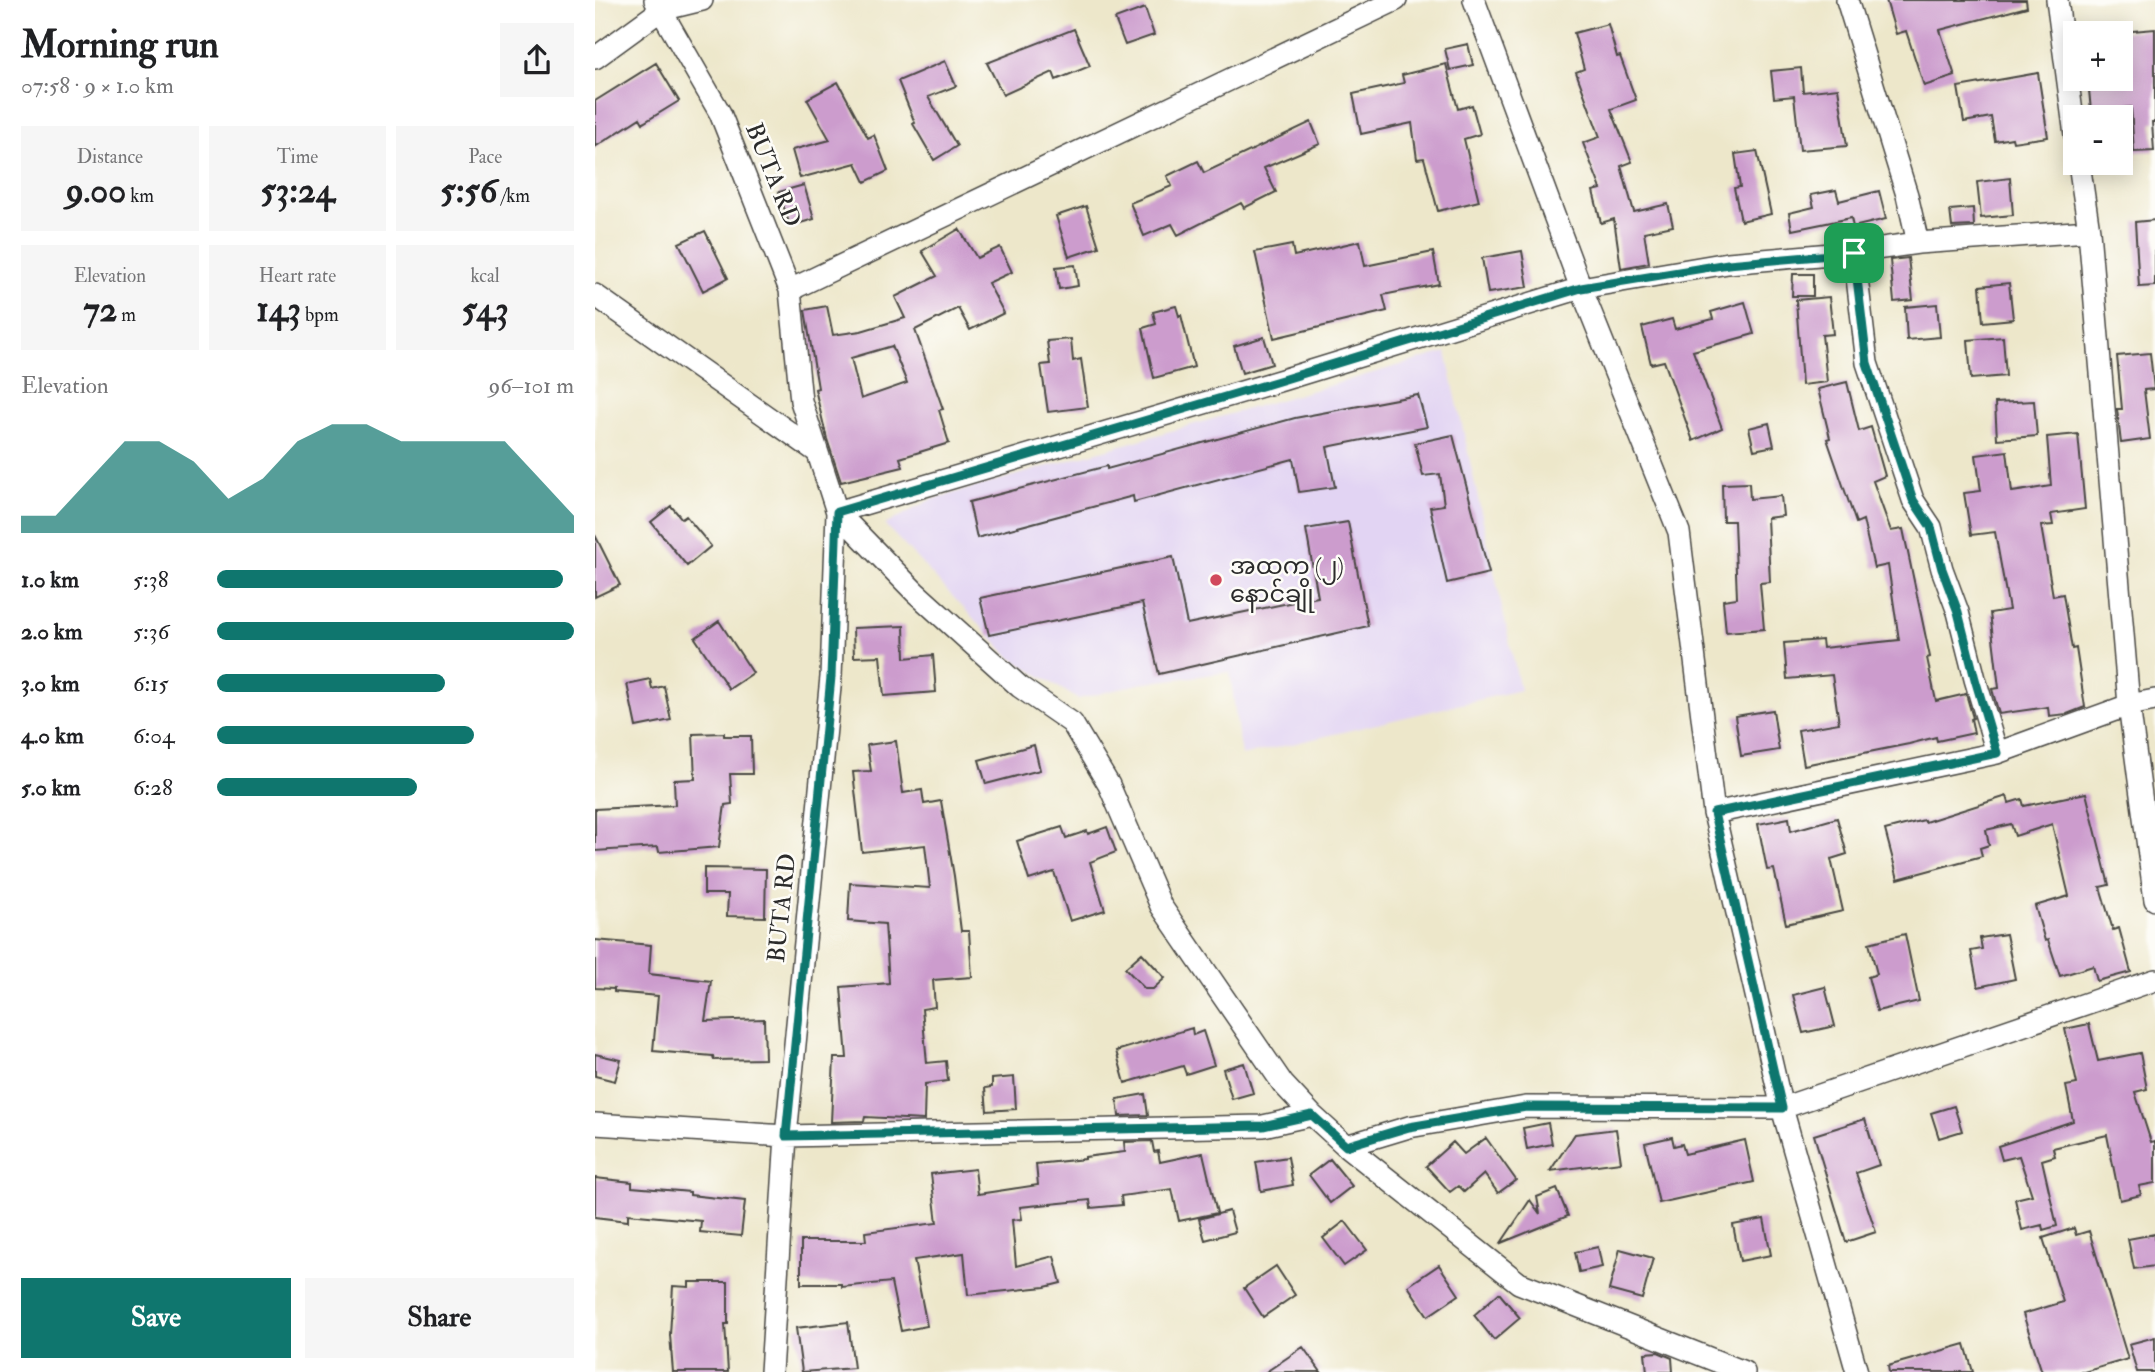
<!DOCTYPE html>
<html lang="en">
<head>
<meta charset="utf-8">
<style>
  :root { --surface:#fff; --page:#f6f6f6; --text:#202124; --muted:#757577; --accent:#0f766e }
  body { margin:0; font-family:"IM FELL Double Pica","Noto Sans Myanmar",serif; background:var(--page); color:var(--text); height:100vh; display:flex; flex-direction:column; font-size:26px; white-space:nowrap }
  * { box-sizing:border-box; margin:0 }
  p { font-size:23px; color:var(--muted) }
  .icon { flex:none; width:38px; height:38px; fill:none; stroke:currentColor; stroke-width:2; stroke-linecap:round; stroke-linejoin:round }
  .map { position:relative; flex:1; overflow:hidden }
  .details { display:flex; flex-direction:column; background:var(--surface); width:595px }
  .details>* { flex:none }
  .buttons { position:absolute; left:1468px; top:21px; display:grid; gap:14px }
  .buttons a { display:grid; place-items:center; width:70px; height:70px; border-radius:0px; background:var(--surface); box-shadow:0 4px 18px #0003; font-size:35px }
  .pin { position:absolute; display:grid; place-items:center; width:60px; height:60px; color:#fff; margin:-30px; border-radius:14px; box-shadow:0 4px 10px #0006 }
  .round { display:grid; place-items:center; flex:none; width:74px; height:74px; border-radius:0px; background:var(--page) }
  .summary { display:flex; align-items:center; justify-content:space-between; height:119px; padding:0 21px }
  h1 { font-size:38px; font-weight:700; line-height:52px }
  .figures { display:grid; grid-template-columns:repeat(3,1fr); gap:10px; height:119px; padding:7px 21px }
  .figures div { display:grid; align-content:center; border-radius:0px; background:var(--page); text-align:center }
  .figures b { font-size:35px; font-weight:700 }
  .figures small { font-size:19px; font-weight:400 }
  .figures p { font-size:19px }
  .chart { height:196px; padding:14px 21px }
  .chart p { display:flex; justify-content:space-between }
  .chart svg { width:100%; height:126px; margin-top:7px; fill:var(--accent); opacity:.7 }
  .action { display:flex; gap:14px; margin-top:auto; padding:14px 21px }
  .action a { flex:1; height:80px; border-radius:0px; background:var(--accent); color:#fff; font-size:28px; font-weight:700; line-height:80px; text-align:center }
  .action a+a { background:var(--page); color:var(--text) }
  ul { padding:0 21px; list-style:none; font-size:23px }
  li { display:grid; grid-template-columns:112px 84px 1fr; align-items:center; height:52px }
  li i { height:18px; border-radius:9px; background:var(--accent) }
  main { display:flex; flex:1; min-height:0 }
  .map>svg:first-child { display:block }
  .built { fill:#e2d4f3 }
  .building { fill:#cc9ccd; fill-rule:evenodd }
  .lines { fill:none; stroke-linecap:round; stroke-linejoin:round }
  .street-casing { stroke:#484743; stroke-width:24 }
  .street { stroke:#fff; stroke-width:21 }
  .route-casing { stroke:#fff; stroke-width:14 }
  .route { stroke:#0f766e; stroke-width:9 }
  .poi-dot { fill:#d1495b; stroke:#fdfcf7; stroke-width:2.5 }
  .labels { text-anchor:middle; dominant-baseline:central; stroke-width:5; stroke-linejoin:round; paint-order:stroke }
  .street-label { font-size:24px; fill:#2b2b2b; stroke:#fdfcf7 }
  .poi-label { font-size:24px; fill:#2b2b2b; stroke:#fdfcf7; text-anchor:start }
</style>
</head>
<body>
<main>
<section class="details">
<div class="summary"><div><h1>Morning run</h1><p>07:58 · 9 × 1.0 km</p></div><a class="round"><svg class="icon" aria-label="share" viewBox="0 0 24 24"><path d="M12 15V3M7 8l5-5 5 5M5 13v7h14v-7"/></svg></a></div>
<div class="figures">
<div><p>Distance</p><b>9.00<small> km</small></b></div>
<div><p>Time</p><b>53:24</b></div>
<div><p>Pace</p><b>5:56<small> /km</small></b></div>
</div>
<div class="figures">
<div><p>Elevation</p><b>72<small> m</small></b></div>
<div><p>Heart rate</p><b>143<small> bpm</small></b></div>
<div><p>kcal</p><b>543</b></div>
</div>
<div class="chart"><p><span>Elevation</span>96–101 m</p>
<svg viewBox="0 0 160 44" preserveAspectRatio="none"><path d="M0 44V38L10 38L20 25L30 12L40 12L50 19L60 32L70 25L80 12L90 6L100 6L110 12L120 12L130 12L140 12L150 25L160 38V44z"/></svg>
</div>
<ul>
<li><b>1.0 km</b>5:38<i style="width:97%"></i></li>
<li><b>2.0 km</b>5:36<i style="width:100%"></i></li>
<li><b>3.0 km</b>6:15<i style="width:64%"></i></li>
<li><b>4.0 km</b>6:04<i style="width:72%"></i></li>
<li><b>5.0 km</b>6:28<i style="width:56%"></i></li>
</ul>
<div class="action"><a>Save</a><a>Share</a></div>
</section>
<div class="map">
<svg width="1560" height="1372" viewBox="0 0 1560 1372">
  <rect width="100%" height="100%" fill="#fdfcf7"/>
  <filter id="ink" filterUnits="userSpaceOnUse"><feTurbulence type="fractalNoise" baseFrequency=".0143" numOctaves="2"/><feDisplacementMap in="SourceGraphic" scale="14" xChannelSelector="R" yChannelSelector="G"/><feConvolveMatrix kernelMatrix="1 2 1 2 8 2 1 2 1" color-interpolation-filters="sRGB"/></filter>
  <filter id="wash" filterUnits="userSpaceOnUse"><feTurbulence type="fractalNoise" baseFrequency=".00686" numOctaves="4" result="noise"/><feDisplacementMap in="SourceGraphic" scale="28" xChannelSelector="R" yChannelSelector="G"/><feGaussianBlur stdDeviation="1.57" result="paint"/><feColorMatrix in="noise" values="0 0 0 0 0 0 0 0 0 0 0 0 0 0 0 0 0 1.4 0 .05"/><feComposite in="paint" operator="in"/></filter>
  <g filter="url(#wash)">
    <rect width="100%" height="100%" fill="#ede7ca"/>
    <path class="built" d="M 851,352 L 925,690 L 646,756 L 635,672 L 548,683 L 483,699 L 416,658 L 290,525 L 335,500 Z"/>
    <g id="blocks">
      <path class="building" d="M 1291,0 L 1431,0 L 1432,7 L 1345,30 L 1360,76 L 1329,86 L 1311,31 L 1301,34 Z
        M 550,8 L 559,35 L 530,45 L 520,19 Z
        M 1013,24 L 1022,57 L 1025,56 L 1041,100 L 1016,109 L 1037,162 L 1026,166 L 1039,212 L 1073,204 L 1078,226 L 1049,232 L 1054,263 L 1026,268 L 1019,219 L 1006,223 L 998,191 L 1006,189 L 988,143 L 1005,137 L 981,72 L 989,69 L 979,33 Z
        M 479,29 L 495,66 L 461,80 L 458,72 L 408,95 L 392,63 Z
        M 1560,29 L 1560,122 L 1557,122 L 1559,151 L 1539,152 L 1536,107 L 1496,111 L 1493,79 L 1526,79 L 1526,32 Z
        M 873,44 L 878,65 L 855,70 L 850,49 Z
        M 350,61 L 361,86 L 333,97 L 362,146 L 339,160 L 318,124 L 320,123 L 303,81 Z
        M 61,63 L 84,101 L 48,123 L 45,118 L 0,147 L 0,101 Z
        M 851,64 L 863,109 L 877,105 L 885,134 L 869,139 L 884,201 L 843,211 L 829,158 L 822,159 L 817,123 L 766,134 L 758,94 L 809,83 L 807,75 Z
        M 1206,68 L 1208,92 L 1243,88 L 1252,146 L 1205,150 L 1199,96 L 1179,98 L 1176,71 Z
        M 1443,73 L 1453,137 L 1418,142 L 1417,138 L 1400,141 L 1396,117 L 1369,122 L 1363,87 Z
        M 243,82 L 273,138 L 279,135 L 293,171 L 270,182 L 261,163 L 205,178 L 197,150 L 235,140 L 212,99 Z
        M 716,122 L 725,144 L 669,168 L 681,192 L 649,208 L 646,203 L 583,235 L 577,224 L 549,236 L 535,203 L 577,186 L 572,176 L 603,161 L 609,173 Z
        M 1162,151 L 1176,214 L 1146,221 L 1139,188 L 1145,187 L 1140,154 Z
        M 1415,178 L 1418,215 L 1386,218 L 1382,182 Z
        M 209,185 L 219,219 L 195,226 L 184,192 Z
        M 1241,190 L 1244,201 L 1284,191 L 1291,219 L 1258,227 L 1256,218 L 1197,230 L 1194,213 L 1219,207 L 1216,195 Z
        M 491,206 L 504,247 L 474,257 L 461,216 Z
        M 1378,208 L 1379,226 L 1357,227 L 1355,210 Z
        M 1560,220 L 1560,286 L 1544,287 L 1540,222 Z
        M 364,229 L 382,258 L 405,247 L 417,272 L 393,283 L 409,313 L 375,330 L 363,308 L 320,330 L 348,409 L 344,410 L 354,443 L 305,458 L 308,467 L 246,482 L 232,439 L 220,389 L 223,388 L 210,310 L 232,306 L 238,335 L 266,331 L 310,318 L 300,297 L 342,276 L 327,251 ZM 297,346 L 312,383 L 266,399 L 256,358 Z
        M 110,231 L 133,278 L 108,291 L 84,243 Z
        M 765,241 L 770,266 L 838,252 L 844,284 L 788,295 L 792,311 L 679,338 L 660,252 L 697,245 L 699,256 Z
        M 927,251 L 933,287 L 893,293 L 887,258 Z
        M 1313,258 L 1318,300 L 1299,302 L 1295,260 Z
        M 480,265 L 483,286 L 464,289 L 461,267 Z
        M 1198,274 L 1218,274 L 1218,296 L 1197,296 Z
        M 1414,283 L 1418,319 L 1388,322 L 1385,286 Z
        M 1234,297 L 1238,334 L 1227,335 L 1232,382 L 1207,385 L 1201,300 Z
        M 1150,302 L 1159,334 L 1098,351 L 1127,428 L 1098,441 L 1069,361 L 1056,364 L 1047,327 L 1077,319 L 1080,329 L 1118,319 L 1116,312 Z
        M 1342,304 L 1345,337 L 1312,340 L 1310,307 Z
        M 581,306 L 584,316 L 586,315 L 599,367 L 559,378 L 548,328 L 561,324 L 558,312 Z
        M 669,337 L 677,364 L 647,373 L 639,346 Z
        M 1408,337 L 1411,376 L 1376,379 L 1373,340 Z
        M 476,339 L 478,361 L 486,359 L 493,407 L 453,412 L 446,365 L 455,364 L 452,341 Z
        M 1555,353 L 1559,389 L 1549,390 L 1555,439 L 1526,443 L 1522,409 L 1527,409 L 1522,356 Z
        M 1252,382 L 1264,431 L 1276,427 L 1290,476 L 1278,481 L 1296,531 L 1308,529 L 1335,657 L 1332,658 L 1341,701 L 1371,694 L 1378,718 L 1376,719 L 1379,733 L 1342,741 L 1341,737 L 1314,744 L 1209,765 L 1203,730 L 1244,723 L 1237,675 L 1192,679 L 1189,643 L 1227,640 L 1228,648 L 1304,640 L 1293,565 L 1279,568 L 1268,520 L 1261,523 L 1232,439 L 1235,438 L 1223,389 Z
        M 823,395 L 832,427 L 732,447 L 740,487 L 704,492 L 698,459 L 539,502 L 538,496 L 382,538 L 374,502 L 512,466 L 512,469 L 700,418 Z
        M 1439,401 L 1442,436 L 1402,439 L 1400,403 Z
        M 1174,423 L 1179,446 L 1159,450 L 1154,428 Z
        M 1483,434 L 1490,509 L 1456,514 L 1458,525 L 1446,526 L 1458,596 L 1468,594 L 1477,649 L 1481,648 L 1490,707 L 1472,714 L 1454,716 L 1453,707 L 1404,714 L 1397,689 L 1404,688 L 1395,613 L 1414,610 L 1400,532 L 1376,535 L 1369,493 L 1386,491 L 1381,455 L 1412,451 L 1417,492 L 1456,486 L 1452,437 Z
        M 858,435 L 894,573 L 852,583 L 835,507 L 849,505 L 845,474 L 828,476 L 820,443 Z
        M 1154,483 L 1155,499 L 1186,496 L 1188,516 L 1172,518 L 1175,582 L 1165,583 L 1169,629 L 1131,632 L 1128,600 L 1142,598 L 1139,521 L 1128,521 L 1127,484 Z
        M 76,506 L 87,519 L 91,516 L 116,546 L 92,566 L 56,522 Z
        M 753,522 L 773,626 L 564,674 L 547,603 L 394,635 L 385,598 L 578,557 L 592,624 L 723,597 L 711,529 Z
        M 0,535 L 25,585 L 0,597 Z
        M 124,621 L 158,673 L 134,689 L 100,638 Z
        M 309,626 L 310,658 L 338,655 L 341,692 L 289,696 L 285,656 L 259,657 L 258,628 Z
        M 55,679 L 57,689 L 69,686 L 76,720 L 41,727 L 32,684 Z
        M 1178,710 L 1184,750 L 1146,756 L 1140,716 Z
        M 129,733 L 129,736 L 156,736 L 157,774 L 135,774 L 137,804 L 130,805 L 124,847 L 64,852 L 63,847 L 0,851 L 0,809 L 80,805 L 79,780 L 100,779 L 98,734 Z
        M 301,741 L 308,793 L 327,790 L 329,804 L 346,801 L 359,876 L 366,931 L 374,931 L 377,977 L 338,980 L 340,1007 L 327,1009 L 332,1063 L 351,1061 L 353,1081 L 330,1084 L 329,1120 L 270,1117 L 269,1121 L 236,1122 L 239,1058 L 252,1058 L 246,987 L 294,983 L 290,924 L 253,921 L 255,883 L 335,888 L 330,845 L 267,852 L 258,772 L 276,771 L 272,745 Z
        M 439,745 L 445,770 L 391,784 L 384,760 Z
        M 1491,793 L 1514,885 L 1505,887 L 1518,930 L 1524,928 L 1536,972 L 1502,981 L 1498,966 L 1465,976 L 1453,940 L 1450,941 L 1440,906 L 1474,896 L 1457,824 L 1420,836 L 1416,824 L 1391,830 L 1394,845 L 1385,848 L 1387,856 L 1303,879 L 1290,830 L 1329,820 L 1330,822 L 1412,796 L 1414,803 L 1427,799 L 1429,806 Z
        M 1194,818 L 1196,831 L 1242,818 L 1252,854 L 1236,859 L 1248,911 L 1191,924 L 1179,869 L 1172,870 L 1163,824 Z
        M 467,827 L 471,838 L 492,831 L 493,834 L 512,827 L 521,852 L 495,862 L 510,910 L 475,921 L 459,872 L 434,880 L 422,841 Z
        M 109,868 L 171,869 L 170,917 L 132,916 L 133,894 L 109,894 Z
        M 1310,934 L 1324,1001 L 1282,1011 L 1273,977 L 1282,974 L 1274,943 Z
        M 1411,934 L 1420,979 L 1383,987 L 1376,951 L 1387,949 L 1385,938 Z
        M 0,940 L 56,945 L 54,974 L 116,981 L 110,1021 L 169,1019 L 170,1059 L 119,1060 L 118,1056 L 58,1051 L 63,996 L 19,992 L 19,989 L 0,988 Z
        M 547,953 L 570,978 L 558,989 L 550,989 L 530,968 Z
        M 1230,987 L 1240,1026 L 1208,1033 L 1198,995 Z
        M 1494,1024 L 1503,1061 L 1545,1053 L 1552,1089 L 1540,1092 L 1556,1142 L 1560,1141 L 1560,1183 L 1544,1186 L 1546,1195 L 1525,1200 L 1512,1135 L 1458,1148 L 1460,1156 L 1447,1160 L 1462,1226 L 1448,1230 L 1447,1225 L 1427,1230 L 1420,1199 L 1437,1195 L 1424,1156 L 1407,1160 L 1403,1146 L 1478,1121 L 1471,1086 L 1482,1084 L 1470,1029 Z
        M 597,1028 L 598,1035 L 608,1031 L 619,1065 L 591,1074 L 588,1066 L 530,1083 L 521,1051 Z
        M 0,1054 L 26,1060 L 20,1081 L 0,1076 Z
        M 649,1063 L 658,1093 L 637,1099 L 628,1069 Z
        M 419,1077 L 421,1109 L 392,1111 L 390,1088 L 397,1087 L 397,1079 Z
        M 550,1094 L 553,1115 L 524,1116 L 522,1099 Z
        M 1359,1106 L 1367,1131 L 1344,1138 L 1336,1113 Z
        M 1270,1119 L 1284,1165 L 1261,1173 L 1281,1232 L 1251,1242 L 1219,1135 Z
        M 953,1123 L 957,1144 L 932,1149 L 928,1128 Z
        M 1021,1129 L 1026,1162 L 955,1171 L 980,1134 Z
        M 1077,1137 L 1079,1146 L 1087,1144 L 1090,1154 L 1150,1140 L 1159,1182 L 1064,1203 L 1050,1143 Z
        M 891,1138 L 921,1180 L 903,1193 L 889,1174 L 869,1192 L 863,1186 L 855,1192 L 831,1166 L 858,1142 L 869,1154 Z
        M 557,1141 L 559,1152 L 563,1151 L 565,1162 L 608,1153 L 622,1213 L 584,1221 L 577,1189 L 526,1196 L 527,1205 L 496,1208 L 495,1200 L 425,1207 L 427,1219 L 417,1220 L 421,1266 L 459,1256 L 466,1283 L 450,1287 L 373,1295 L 369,1253 L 319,1260 L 332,1326 L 306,1331 L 296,1282 L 247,1287 L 247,1284 L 206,1284 L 206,1241 L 271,1241 L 270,1232 L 342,1223 L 336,1174 L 380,1169 L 383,1194 L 443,1185 L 441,1164 L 490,1159 L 490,1157 L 530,1152 L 529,1142 Z
        M 693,1157 L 698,1185 L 666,1191 L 661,1162 Z
        M 735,1159 L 757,1186 L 735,1203 L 714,1175 Z
        M 0,1178 L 37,1182 L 37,1187 L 95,1192 L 95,1195 L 150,1201 L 146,1236 L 105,1232 L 106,1221 L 33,1214 L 33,1221 L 0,1217 Z
        M 962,1189 L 973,1216 L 906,1243 L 935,1200 L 945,1214 L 942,1197 Z
        M 634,1211 L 640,1232 L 610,1240 L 604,1219 Z
        M 1169,1219 L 1176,1255 L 1145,1261 L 1138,1225 Z
        M 750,1221 L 772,1250 L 749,1266 L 728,1238 Z
        M 1479,1228 L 1481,1235 L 1494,1231 L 1533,1359 L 1489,1372 L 1447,1372 L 1428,1314 L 1468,1302 L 1448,1238 Z
        M 1560,1234 L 1560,1266 L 1539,1269 L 1533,1239 Z
        M 1003,1247 L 1007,1267 L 984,1272 L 980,1252 Z
        M 1025,1249 L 1058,1258 L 1047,1299 L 1014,1290 Z
        M 844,1265 L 864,1295 L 833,1316 L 813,1286 Z
        M 681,1266 L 700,1295 L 668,1317 L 649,1288 Z
        M 94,1282 L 133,1282 L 133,1324 L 130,1324 L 133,1372 L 78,1372 L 75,1335 L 78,1286 L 94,1287 Z
        M 904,1293 L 925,1318 L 899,1340 L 879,1315 Z
        M 253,1322 L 259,1368 L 207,1372 L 201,1328 Z
        M 1560,1337 L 1560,1372 L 1542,1372 L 1534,1344 Z
        M 1370,1344 L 1378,1372 L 1294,1372 L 1293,1366 Z
        M 708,1347 L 726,1372 L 671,1372 Z
        M 1063,1352 L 1077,1358 L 1078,1372 L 1052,1372 L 1050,1353 Z"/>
    </g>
  </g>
  <g filter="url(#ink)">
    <use href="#blocks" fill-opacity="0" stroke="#484743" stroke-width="2"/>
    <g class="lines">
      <defs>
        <path id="street" d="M 60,0 L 125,113 L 195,290 L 206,401 L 242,512 L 236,677 L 191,1136 L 176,1372
          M 879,0 L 986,288 L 1084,532 L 1119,813 L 1187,1108 L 1262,1372
          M 1252,0 L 1312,195 L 1323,243
          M 1462,0 L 1480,135
          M 0,58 L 66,10 L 107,0
          M 1484,163 L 1494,231 L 1534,705 L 1560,900
          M 1259,252 L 1272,363 L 1318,500 L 1336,527 L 1347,569 L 1363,612 L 1380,679 L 1402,753
          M 195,290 L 801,0
          M 0,295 L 222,452
          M 1119,813 L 1402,753 L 1534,705 L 1560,700
          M 0,1124 L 191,1136 L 668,1126 L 717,1115
          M 751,1146 L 814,1127 L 931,1107 L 1187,1108 L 1560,980
          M 1149,1372 L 924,1283 L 751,1146 L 717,1115 L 688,1084 L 566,906 L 514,785 L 477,723 L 425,687 L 320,592 L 242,512 L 687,380 L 986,288 L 1133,263 L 1259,252 L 1323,243 L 1494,231"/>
      </defs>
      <use href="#street" class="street-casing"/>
      <use href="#street" class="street"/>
    </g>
  </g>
  <g class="lines" filter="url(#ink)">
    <defs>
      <path id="route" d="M 1259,253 L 1272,363 L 1318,500 L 1336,527 L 1347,569 L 1363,612 L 1380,679 L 1402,753 L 1119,813 L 1187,1108 L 931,1107 L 814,1127 L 751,1146 L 717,1115 L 668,1126 L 191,1136 L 236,677 L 242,512 L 687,380 L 986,288 L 1133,264 Z"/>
    </defs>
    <use href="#route" class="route-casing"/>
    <use href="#route" class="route"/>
  </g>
  <circle class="poi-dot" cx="621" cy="580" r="7"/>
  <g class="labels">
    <g class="street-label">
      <text transform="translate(178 175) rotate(68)">BUTA RD</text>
      <text transform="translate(187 908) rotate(-84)">BUTA RD</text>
    </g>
    <g class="poi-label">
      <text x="635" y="566">အထက (၂)<tspan x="635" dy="28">နောင်ချို</tspan></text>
    </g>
  </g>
</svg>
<div class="buttons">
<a>+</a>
<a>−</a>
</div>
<div class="pin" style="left:1259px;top:253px;background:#1e9e55"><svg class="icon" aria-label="arrive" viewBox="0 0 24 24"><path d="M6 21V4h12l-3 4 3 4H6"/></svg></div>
</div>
</main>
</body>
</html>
